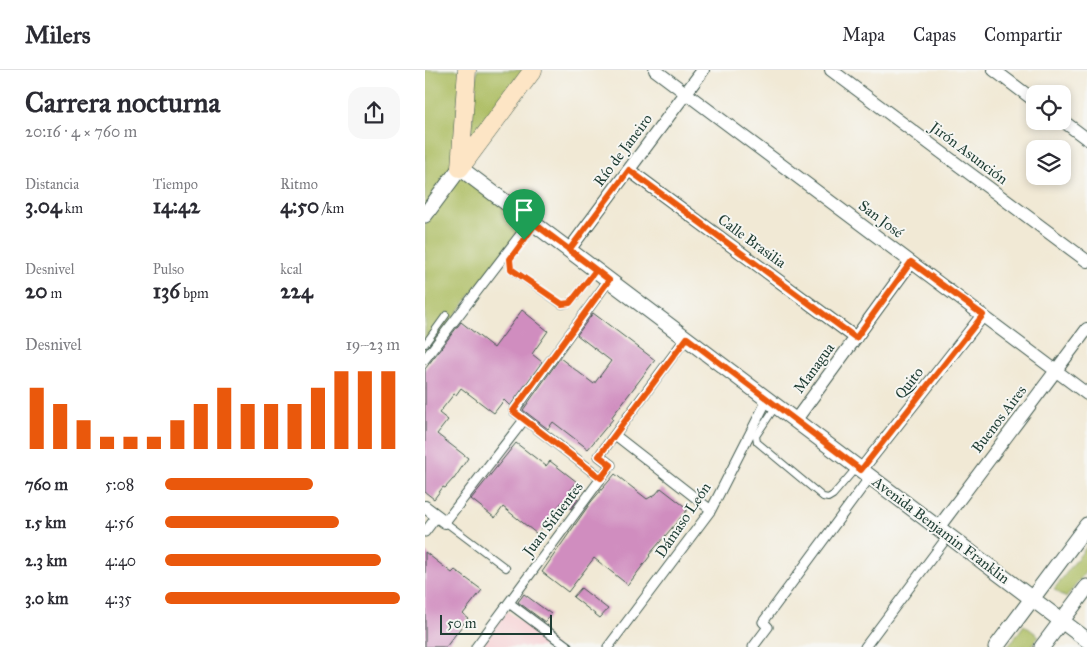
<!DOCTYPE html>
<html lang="es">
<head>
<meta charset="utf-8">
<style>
  :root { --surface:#fff; --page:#f7f7f7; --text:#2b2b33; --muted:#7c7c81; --line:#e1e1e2; --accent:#ea580c }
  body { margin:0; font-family:"IM FELL Great Primer",serif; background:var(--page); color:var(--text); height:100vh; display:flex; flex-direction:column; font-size:19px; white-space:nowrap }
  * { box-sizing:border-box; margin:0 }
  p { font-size:16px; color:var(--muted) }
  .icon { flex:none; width:28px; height:28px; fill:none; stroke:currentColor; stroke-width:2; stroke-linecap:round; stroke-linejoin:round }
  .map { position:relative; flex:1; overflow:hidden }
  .sheet { display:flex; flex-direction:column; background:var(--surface); width:425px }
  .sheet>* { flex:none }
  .fabs { position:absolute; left:601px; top:15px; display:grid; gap:10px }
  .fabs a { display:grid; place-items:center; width:45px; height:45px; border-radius:10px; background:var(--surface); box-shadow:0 2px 8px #0003; font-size:25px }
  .scale { position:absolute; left:15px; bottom:12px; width:112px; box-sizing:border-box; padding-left:5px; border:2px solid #1f3d34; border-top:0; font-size:14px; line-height:18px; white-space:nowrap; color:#1f3d34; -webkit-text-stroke:4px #f6f6f2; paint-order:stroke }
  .pin { position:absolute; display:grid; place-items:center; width:42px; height:42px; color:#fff; margin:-51px -21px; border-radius:50% 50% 50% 0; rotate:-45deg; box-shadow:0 0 5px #0007 }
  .pin .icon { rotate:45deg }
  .round { display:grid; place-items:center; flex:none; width:52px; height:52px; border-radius:15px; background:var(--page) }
  .summary { display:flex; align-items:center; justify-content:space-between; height:85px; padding:0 25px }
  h1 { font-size:28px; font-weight:700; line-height:38px }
  .stats { display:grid; grid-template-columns:repeat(3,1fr); gap:8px; height:85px; padding:5px 25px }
  .stats div { display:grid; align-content:center }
  .stats b { font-size:21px; font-weight:700 }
  .stats small { font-size:14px; font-weight:400 }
  .stats p { font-size:14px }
  .chart { height:140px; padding:10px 25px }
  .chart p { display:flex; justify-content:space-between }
  .chart svg { width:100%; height:90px; margin-top:5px; stroke:var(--accent); stroke-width:6 }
  ul { padding:0 25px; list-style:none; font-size:16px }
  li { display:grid; grid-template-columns:80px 60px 1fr; align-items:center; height:38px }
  li i { height:12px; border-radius:6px; background:var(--accent) }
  header { display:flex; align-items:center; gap:30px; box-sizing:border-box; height:70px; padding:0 25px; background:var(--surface); border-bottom:1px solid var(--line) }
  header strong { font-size:24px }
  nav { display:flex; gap:28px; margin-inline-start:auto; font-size:18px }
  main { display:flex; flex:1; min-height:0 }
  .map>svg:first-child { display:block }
  .built { fill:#f7cfd3 }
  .green { fill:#abbc5f; stroke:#657c4a }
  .building { fill:#d08dbf }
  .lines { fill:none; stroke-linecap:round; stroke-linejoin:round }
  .service-casing { stroke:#3e574c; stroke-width:8 }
  .pedestrian-casing { stroke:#3e574c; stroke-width:11 }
  .minor-casing { stroke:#3e574c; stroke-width:14 }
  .tertiary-casing { stroke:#3e574c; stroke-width:17 }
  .secondary-casing { stroke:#3e574c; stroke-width:19 }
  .service { stroke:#fff; stroke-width:6 }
  .pedestrian { stroke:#fff; stroke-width:9 }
  .minor { stroke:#fff; stroke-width:12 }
  .tertiary { stroke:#fff; stroke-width:15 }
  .secondary { stroke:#fde5c5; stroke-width:18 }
  .route-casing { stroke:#fff; stroke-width:10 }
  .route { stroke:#ea580c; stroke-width:6 }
  .labels { text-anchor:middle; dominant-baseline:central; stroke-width:4; stroke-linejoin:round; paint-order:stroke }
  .street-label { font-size:15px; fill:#1f3d34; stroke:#f6f6f2 }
</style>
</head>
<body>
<header>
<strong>Milers</strong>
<nav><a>Mapa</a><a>Capas</a><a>Compartir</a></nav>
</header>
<main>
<section class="sheet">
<div class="summary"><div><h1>Carrera nocturna</h1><p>20:16 · 4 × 760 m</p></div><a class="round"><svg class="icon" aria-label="share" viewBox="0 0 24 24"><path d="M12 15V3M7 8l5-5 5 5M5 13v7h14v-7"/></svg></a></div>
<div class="stats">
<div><p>Distancia</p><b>3.04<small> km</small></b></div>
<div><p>Tiempo</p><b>14:42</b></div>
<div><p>Ritmo</p><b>4:50<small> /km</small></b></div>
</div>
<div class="stats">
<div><p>Desnivel</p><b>20<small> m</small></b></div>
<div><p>Pulso</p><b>136<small> bpm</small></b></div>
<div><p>kcal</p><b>224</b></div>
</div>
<div class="chart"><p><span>Desnivel</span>19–23 m</p>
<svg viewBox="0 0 160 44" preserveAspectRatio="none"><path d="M5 44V14M15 44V22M25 44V30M35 44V38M45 44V38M55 44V38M65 44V30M75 44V22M85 44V14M95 44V22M105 44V22M115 44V22M125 44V14M135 44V6M145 44V6M155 44V6"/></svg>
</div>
<ul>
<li><b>760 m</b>5:08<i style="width:63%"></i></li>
<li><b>1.5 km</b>4:56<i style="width:74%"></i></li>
<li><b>2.3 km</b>4:40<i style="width:92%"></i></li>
<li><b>3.0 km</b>4:35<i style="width:100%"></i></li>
</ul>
</section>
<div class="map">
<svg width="662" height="577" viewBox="0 0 662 577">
  <rect width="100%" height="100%" fill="#f6f6f2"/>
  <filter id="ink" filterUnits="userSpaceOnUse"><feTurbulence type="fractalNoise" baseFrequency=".02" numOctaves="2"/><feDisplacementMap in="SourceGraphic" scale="10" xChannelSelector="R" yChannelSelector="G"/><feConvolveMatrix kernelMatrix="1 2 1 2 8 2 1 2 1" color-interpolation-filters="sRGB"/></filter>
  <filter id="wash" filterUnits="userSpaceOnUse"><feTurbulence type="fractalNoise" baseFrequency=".0096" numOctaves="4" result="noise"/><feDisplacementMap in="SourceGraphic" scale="20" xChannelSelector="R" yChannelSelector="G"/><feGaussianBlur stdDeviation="1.12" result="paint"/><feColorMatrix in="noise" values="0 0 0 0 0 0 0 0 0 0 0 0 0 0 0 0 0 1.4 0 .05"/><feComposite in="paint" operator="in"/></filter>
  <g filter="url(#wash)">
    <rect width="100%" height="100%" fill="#f1e9d5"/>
    <path class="built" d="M 82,541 L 133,577 L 56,577 Z"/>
    <path class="green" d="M 0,0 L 36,0 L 28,96 L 0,138 Z
      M 52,0 L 102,0 L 45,76 Z
      M 36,103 L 101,152 L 0,285 L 0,155 Z
      M 662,476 L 662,500 L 641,528 L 629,519 Z
      M 599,555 L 614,566 L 606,577 L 583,577 Z"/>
    <g id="blocks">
      <path class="building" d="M 97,240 L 123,261 L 107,284 L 117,292 L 85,336 L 79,330 L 69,343 L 36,318 L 31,325 L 29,324 L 14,343 L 23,350 L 12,364 L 43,388 L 29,409 L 28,409 L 20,418 L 18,417 L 9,429 L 0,422 L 0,299 L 36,252 L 69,278 Z
        M 168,243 L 230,290 L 186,348 L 188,349 L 163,379 L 128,352 L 123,359 L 98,340 L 135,288 L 169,314 L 186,291 L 152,265 Z
        M 91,373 L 121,396 L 125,391 L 152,412 L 144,422 L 153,429 L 146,439 L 137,432 L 112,464 L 78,437 L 70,448 L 46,429 Z
        M 190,404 L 222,429 L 231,424 L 236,418 L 263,439 L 224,485 L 225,486 L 203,515 L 169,488 L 143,522 L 117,502 L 166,432 Z
        M 0,482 L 27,503 L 30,500 L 57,520 L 38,544 L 43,548 L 21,577 L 0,577 Z
        M 156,518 L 183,539 L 175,548 L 148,527 Z
        M 99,524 L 126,544 L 120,552 L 93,532 Z"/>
    </g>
  </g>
  <g filter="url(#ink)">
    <use href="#blocks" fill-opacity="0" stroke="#3e574c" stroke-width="1"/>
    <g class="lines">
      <defs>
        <path id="service" d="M 109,155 L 85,189 L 86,199 L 137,235 L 145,233 L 171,200
          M 0,274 L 21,245
          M 351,336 L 331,366 L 332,372 L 398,427 L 403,428 L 408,425 L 432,397
          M 20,452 L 81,498"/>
        <path id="pedestrian" d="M 0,289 L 106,151
          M 190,365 L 286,440
          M 176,408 L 89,341 L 184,210
          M 20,452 L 99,350
          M 0,462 L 12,446
          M 84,533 L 143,577
          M 51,577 L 186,395 L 174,386 L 261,268
          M 183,577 L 286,440 L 342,330
          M 328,577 L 343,557 L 338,552 L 445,407
          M 440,577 L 523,466"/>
        <path id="minor" d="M 230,0 L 662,324
          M 406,0 L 662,191
          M 569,0 L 610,31
          M 638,51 L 662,69
          M 204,100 L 431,268
          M 144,180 L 278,0
          M 370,351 L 486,192
          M 436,400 L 558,245
          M 0,437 L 20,452
          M 513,458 L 662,259"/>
        <path id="tertiary" d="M 0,145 L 35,98 L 662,570
          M 571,577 L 662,455
          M 617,577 L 662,517"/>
        <path id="secondary" d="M 35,98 L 108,0
          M 35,98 L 42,0"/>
      </defs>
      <use href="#service" class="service-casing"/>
      <use href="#pedestrian" class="pedestrian-casing"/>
      <use href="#minor" class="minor-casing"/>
      <use href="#tertiary" class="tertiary-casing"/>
      <use href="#secondary" class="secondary-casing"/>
      <use href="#service" class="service"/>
      <use href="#pedestrian" class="pedestrian"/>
      <use href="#minor" class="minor"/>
      <use href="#tertiary" class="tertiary"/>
      <use href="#secondary" class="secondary"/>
    </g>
  </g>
  <g class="lines" filter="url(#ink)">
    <defs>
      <path id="route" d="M 99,170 L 110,154 C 135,173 160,191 184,210 L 88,341 L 176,408 L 186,395 L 174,386 L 262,268 L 436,400 L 558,245 L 486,192 L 431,268 L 204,100 L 144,180 L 171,200 L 145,233 L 137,234 L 86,199 L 85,189 L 99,170"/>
    </defs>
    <use href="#route" class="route-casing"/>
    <use href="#route" class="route"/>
  </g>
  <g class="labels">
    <g class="street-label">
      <text transform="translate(198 80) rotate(-53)">Río de Janeiro</text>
      <text transform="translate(544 83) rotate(37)">Jirón Asunción</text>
      <text transform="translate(456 149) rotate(37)">San José</text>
      <text transform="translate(327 171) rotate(36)">Calle Brasilia</text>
      <text transform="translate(389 298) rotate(-54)">Managua</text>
      <text transform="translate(484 313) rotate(-52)">Quito</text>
      <text transform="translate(574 349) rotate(-53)">Buenos Aires</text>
      <text transform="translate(128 449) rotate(-53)">Juan Sifuentes</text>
      <text transform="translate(258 450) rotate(-56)">Dámaso León</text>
      <text transform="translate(516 460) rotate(37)">Avenida Benjamin Franklin</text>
    </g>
  </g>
</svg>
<div class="fabs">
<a><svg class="icon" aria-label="locate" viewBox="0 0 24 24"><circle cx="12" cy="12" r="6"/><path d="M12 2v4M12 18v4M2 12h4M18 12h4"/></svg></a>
<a><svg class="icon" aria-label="layers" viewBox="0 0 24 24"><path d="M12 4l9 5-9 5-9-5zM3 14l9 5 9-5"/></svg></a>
</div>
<div class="scale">50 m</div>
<div class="pin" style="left:99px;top:170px;background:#1e9e55"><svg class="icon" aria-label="arrive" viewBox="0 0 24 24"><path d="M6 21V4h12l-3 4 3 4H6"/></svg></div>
</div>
</main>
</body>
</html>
